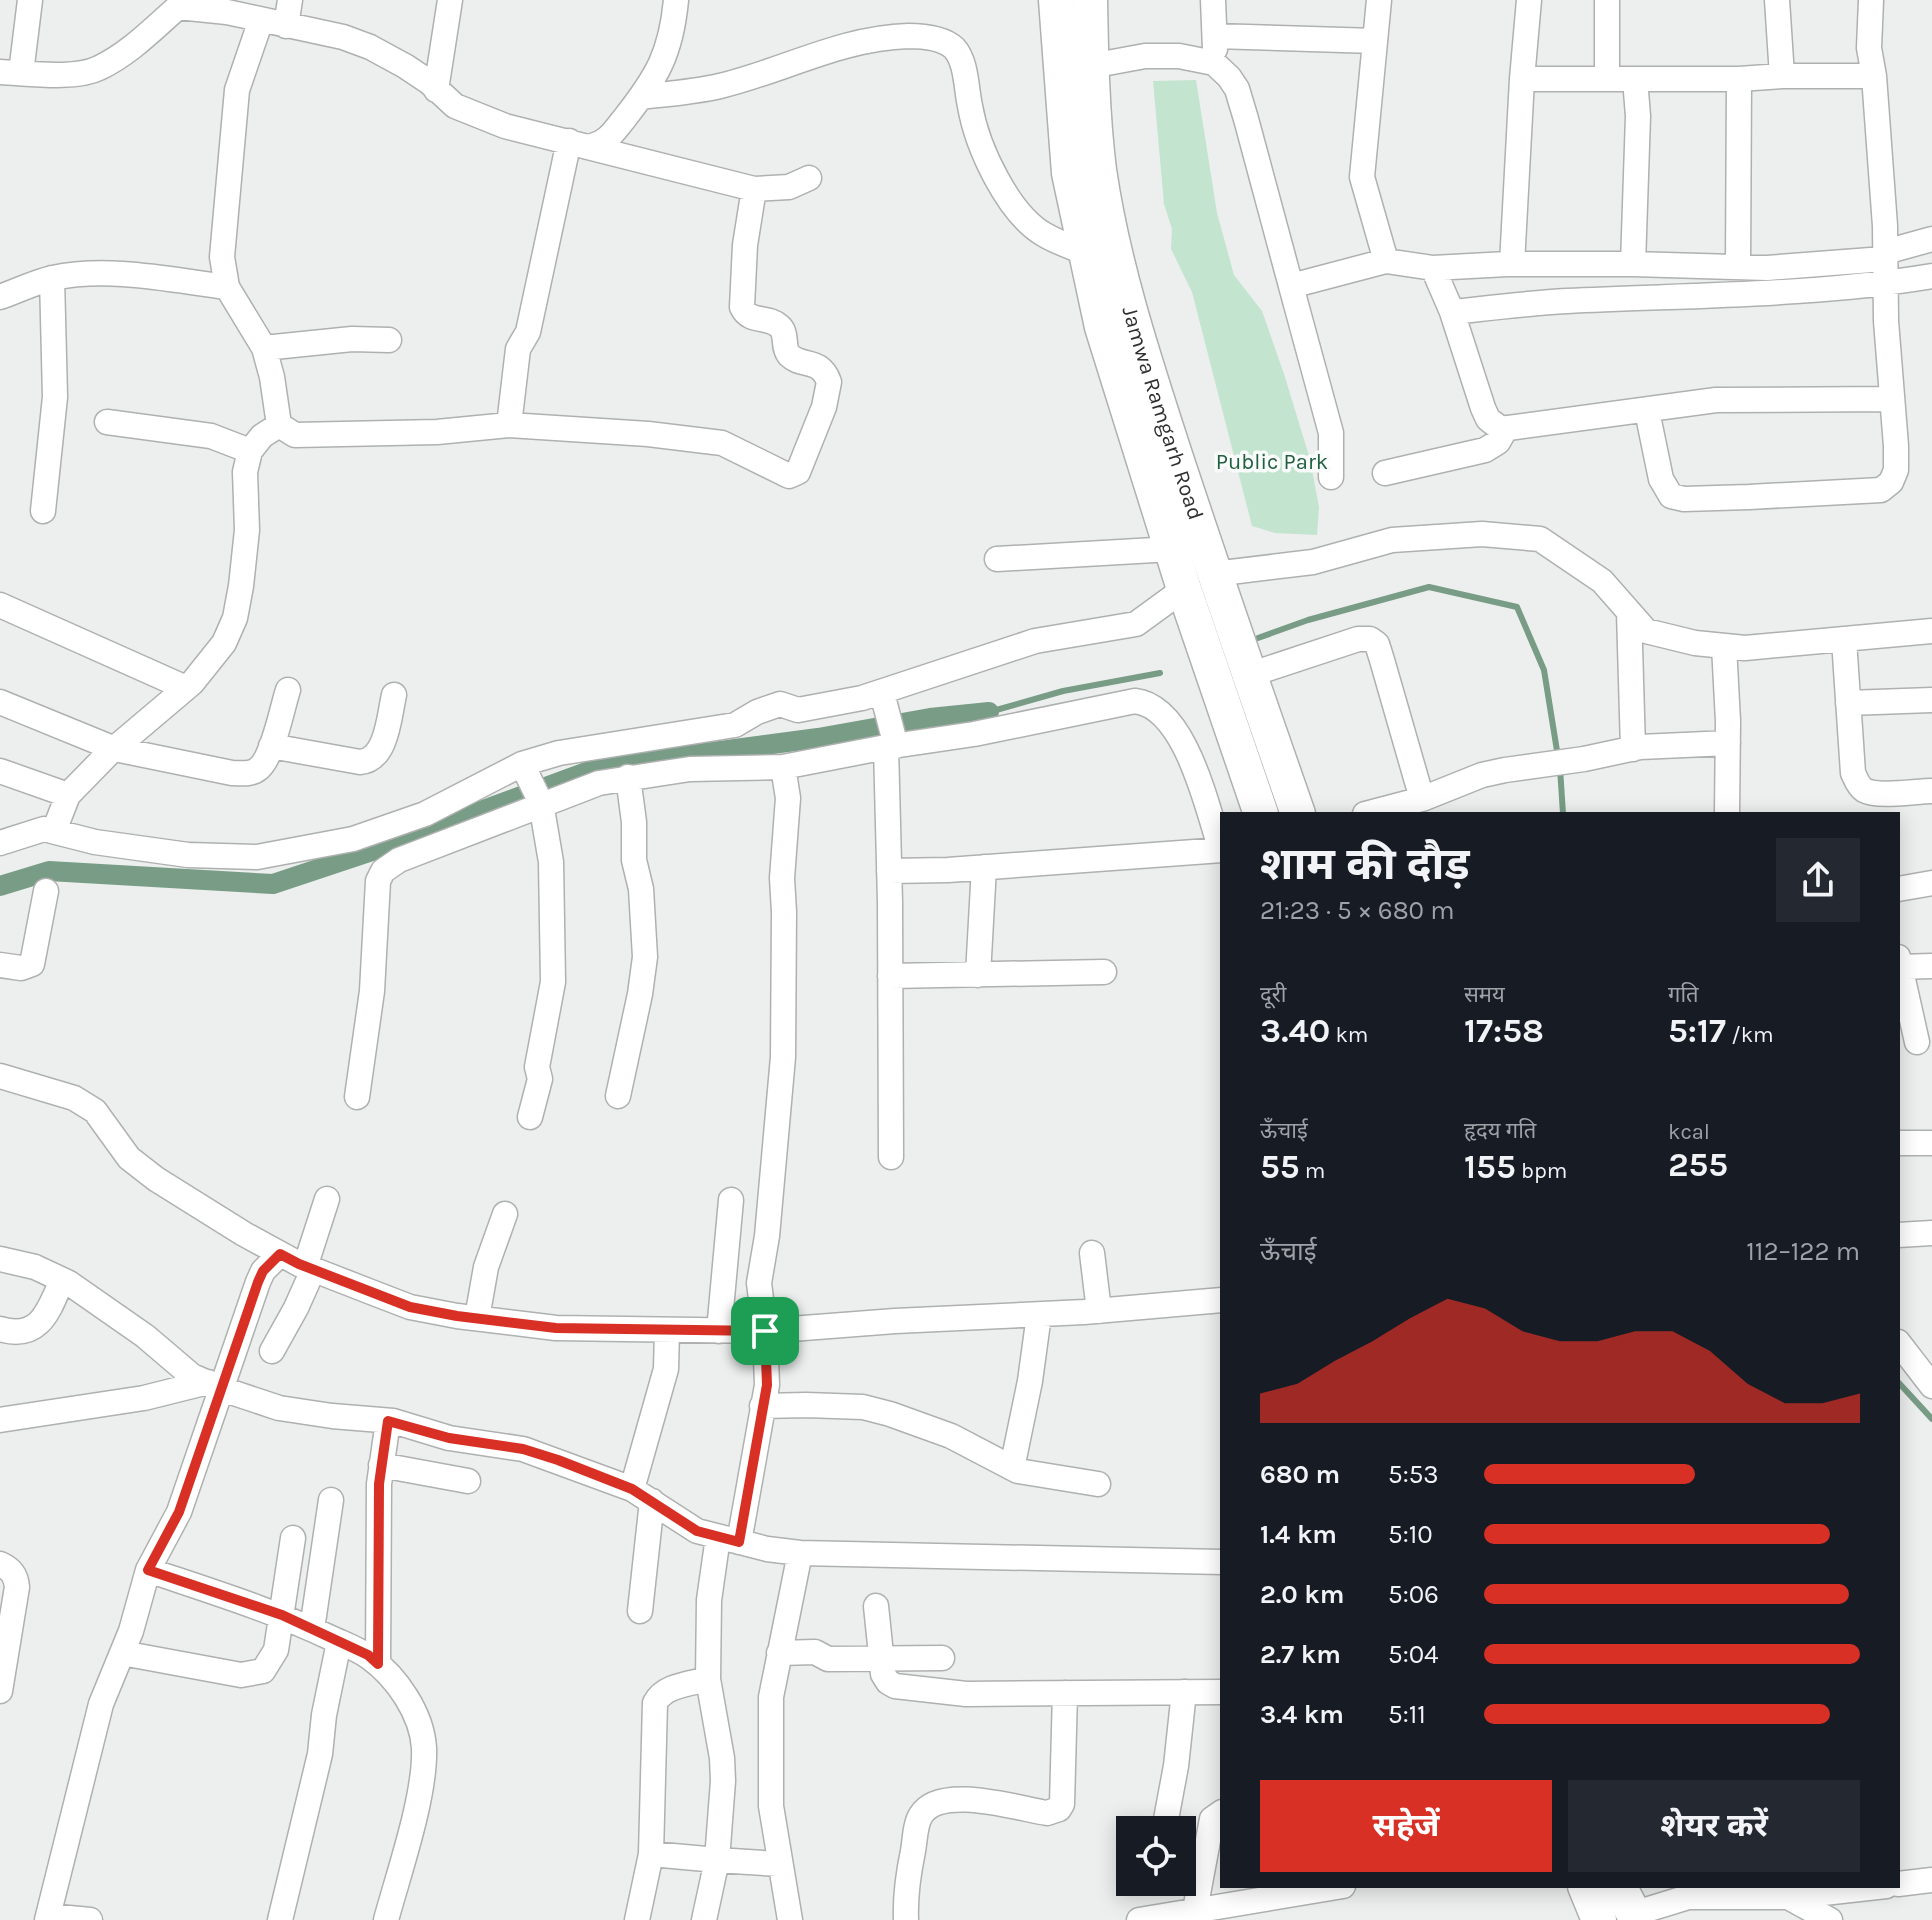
<!DOCTYPE html>
<html lang="hi">
<head>
<meta charset="utf-8">
<style>
  :root { --surface:#171b24; --page:#242831; --text:#f1f3f6; --muted:#9ea1a6; --accent:#d93025 }
  body { margin:0; font-family:Karla,"Noto Sans Devanagari",sans-serif; background:var(--page); color:var(--text); height:100vh; display:flex; flex-direction:column; font-size:30px; white-space:nowrap }
  * { box-sizing:border-box; margin:0 }
  p { font-size:26px; color:var(--muted) }
  .icon { flex:none; width:44px; height:44px; fill:none; stroke:currentColor; stroke-width:2; stroke-linecap:round; stroke-linejoin:round }
  .map { position:relative; flex:1; overflow:hidden }
  .panel { position:absolute; left:1220px; top:812px; width:680px; height:1076px; display:flex; flex-direction:column; background:var(--surface); border-radius:0px; box-shadow:0 4px 20px #0003 }
  .panel>* { flex:none }
  .controls { position:absolute; left:1116px; top:1816px; display:grid; gap:16px }
  .controls a { display:grid; place-items:center; width:80px; height:80px; border-radius:0px; background:var(--surface); box-shadow:0 4px 20px #0003; font-size:40px }
  .pin { position:absolute; display:grid; place-items:center; width:68px; height:68px; color:#fff; margin:-34px; border-radius:16px; box-shadow:0 4px 12px #0006 }
  .round { display:grid; place-items:center; flex:none; width:84px; height:84px; border-radius:0px; background:var(--page) }
  .summary { display:flex; align-items:center; justify-content:space-between; height:136px; padding:0 40px }
  h1 { font-size:44px; font-weight:700; line-height:60px }
  .metrics { display:grid; grid-template-columns:repeat(3,1fr); gap:12px; height:136px; padding:8px 40px }
  .metrics div { display:grid; align-content:center }
  .metrics b { font-size:34px; font-weight:700 }
  .metrics small { font-size:22px; font-weight:400 }
  .metrics p { font-size:22px }
  .chart { height:224px; padding:16px 40px }
  .chart p { display:flex; justify-content:space-between }
  .chart svg { width:100%; height:144px; margin-top:8px; fill:var(--accent); opacity:.7 }
  .primary-button { display:flex; gap:16px; margin-top:auto; padding:16px 40px }
  .primary-button a { flex:1; height:92px; border-radius:0px; background:var(--accent); color:#fff; font-size:32px; font-weight:700; line-height:92px; text-align:center }
  .primary-button a+a { background:var(--page); color:var(--text) }
  ul { padding:0 40px; list-style:none; font-size:26px }
  li { display:grid; grid-template-columns:128px 96px 1fr; align-items:center; height:60px }
  li i { height:20px; border-radius:10px; background:var(--accent) }
  .map>svg:first-child { display:block }
  .green { fill:#c3e4cf }
  .lines { fill:none; stroke-linecap:round; stroke-linejoin:round }
  .stream { stroke:#789c86; stroke-width:6 }
  .canal { stroke:#789c86; stroke-width:20 }
  .minor-casing { stroke:#aeb1af; stroke-width:27 }
  .highway-casing { stroke:#aeb1af; stroke-width:37 }
  .minor { stroke:#fff; stroke-width:24 }
  .highway { stroke:#fff; stroke-width:34 }
  .route-casing { stroke:#fff; stroke-width:16 }
  .route { stroke:#d93025; stroke-width:10 }
  .labels { text-anchor:middle; dominant-baseline:central; stroke-width:7; stroke-linejoin:round; paint-order:stroke }
  .street-label { font-size:22px; fill:#2f302f; stroke:#f9fcfa }
  .park-label { font-size:22px; fill:#225f40; stroke:#f9fcfa }
</style>
</head>
<body>
<div class="map">
<svg width="1932" height="1920" viewBox="0 0 1932 1920">
  <rect width="100%" height="100%" fill="#ecefed"/>
  <path class="green" d="M 1196,80 L 1217,213 L 1234,275 L 1262,311 L 1284,374 L 1310,459 L 1319,507 L 1317,535 L 1275,533 L 1252,526 L 1192,292 L 1171,249 L 1172,229 L 1164,204 L 1153,81 Z"/>
  <g class="lines">
    <path class="stream" d="M 1258,638 L 1308,620 L 1429,587 L 1517,607 L 1544,670 L 1558,757
      M 989,712 L 1063,691 L 1160,673
      M 1560,768 L 1563,814
      M 1898,1382 L 1932,1419"/>
    <path class="canal" d="M 0,886 L 49,871 L 273,884 L 375,850 L 600,767 L 818,738 L 930,718 L 989,712"/>
    <defs>
      <path id="minor" d="M 1213,0 L 1215,49
        M 1379,0 L 1362,177 L 1386,261 L 1433,268
        M 178,7 L 227,12 L 343,37 L 370,47 L 405,66 L 429,82 L 455,106 L 505,126 L 754,189 L 789,187 L 809,178
        M 286,26 L 290,0
        M 1215,36 L 1375,41
        M 1091,66 L 1145,56 L 1179,56 L 1214,63 L 1229,77 L 1237,89 L 1246,119 L 1291,286
        M 0,72 C 27,73 75,80 99,68 C 129,54 154,28 178,7 L 182,0
        M 21,73 L 30,0
        M 1782,76 L 1874,76
        M 1522,79 L 1529,0
        M 1607,79 L 1607,0
        M 1739,79 L 1782,76 L 1777,0
        M 436,90 L 450,0
        M 641,97 C 667,94 694,92 720,86 C 783,71 841,38 908,36 C 922,36 943,38 954,48 C 967,62 966,89 970,106 C 977,147 1008,214 1045,235 C 1057,242 1071,247 1084,252
        M 569,141 L 528,332 L 518,349 L 509,425 L 648,434 L 722,443 L 789,476 L 798,472 L 824,407 L 829,382 C 820,357 802,368 789,355 C 782,347 788,333 779,326 C 767,315 750,324 742,307 L 745,245 L 754,189
        M 592,146 C 608,142 614,131 624,119 C 657,77 671,54 676,0
        M 1885,252 L 1932,239
        M 1884,259 L 1767,268 L 1633,264 L 1507,264 L 1433,268 L 1452,312 L 1483,408 L 1488,419 L 1501,429 L 1716,400 L 1890,399
        M 1512,264 L 1522,79 L 1739,79 L 1738,267
        M 1633,264 L 1638,116 L 1635,79
        M 227,287 L 222,257 L 237,90 L 261,20
        M 0,297 C 17,291 35,282 53,278 C 109,266 171,280 227,287 L 264,348 L 272,377 L 279,425 L 295,435 L 437,432 L 509,425
        M 1452,312 C 1490,308 1529,303 1567,301 C 1689,295 1812,296 1932,276
        M 264,348 L 352,339 L 389,340
        M 1647,411 L 1661,479 L 1671,496 L 1684,499 L 1749,497 L 1881,490 L 1891,482 L 1896,470 L 1896,446 L 1886,321 L 1885,226 L 1874,76 L 1869,48 L 1871,0
        M 107,422 L 211,436 L 250,451
        M 1385,473 L 1485,450 L 1498,442 L 1506,428
        M 1331,477 L 1331,433 L 1291,286 L 1386,261
        M 43,511 L 55,397 L 52,278
        M 997,559 L 1172,549
        M 1214,574 L 1313,562 L 1392,540 L 1482,534 L 1540,539 L 1602,581 L 1646,631 L 1695,643 L 1745,648 L 1932,631
        M 0,605 L 186,688
        M 1629,612 L 1633,749
        M 1844,640 L 1853,773 C 1856,779 1858,786 1864,790 C 1878,798 1915,791 1932,791
        M 1724,646 L 1728,721 L 1727,814
        M 1249,675 L 1358,639 L 1370,639 L 1377,644 L 1382,660 L 1422,799
        M 882,693 L 896,746
        M 0,702 L 115,749 L 232,773 C 240,773 251,775 258,769 C 273,758 282,708 288,690
        M 1848,703 L 1932,700
        M 271,746 L 360,762 C 387,760 389,717 394,695
        M 886,747 L 890,902 L 891,1157
        M 522,764 L 541,803 L 551,862 L 553,982 L 537,1067 L 540,1079 L 530,1117
        M 0,771 L 68,795
        M 1365,814 L 1422,799 L 1482,775 L 1505,770 L 1584,759 L 1640,747 L 1728,743
        M 54,831 L 68,795 L 108,754 L 192,683 L 224,643 L 235,618 L 241,586 L 247,530 L 245,472 L 250,451 L 262,436 L 279,425
        M 0,843 L 44,829 L 95,842 L 188,855 L 257,857 L 353,839 L 425,814 L 522,764 L 559,753 L 735,725 L 757,712 L 780,704 L 798,710 L 862,698 L 1035,641 L 1136,624 L 1184,589
        M 889,871 L 948,870 L 1222,850
        M 1898,889 L 1932,883
        M 1898,957 L 1917,1042
        M 0,965 L 21,968 L 32,964 L 46,891
        M 1898,967 L 1932,966
        M 978,975 L 984,867
        M 890,976 L 1104,972
        M 0,1076 L 74,1098 L 95,1111 L 129,1158 L 156,1179 L 244,1234 L 299,1264 L 371,1292 L 410,1307 L 457,1316 L 556,1328 L 765,1331 L 895,1321 L 1084,1312 L 1222,1300
        M 618,1096 L 640,994 L 645,957 L 641,889 L 634,860 L 634,822 L 628,777
        M 357,1097 L 372,991 L 378,881 L 383,871 L 399,860 L 599,783 L 690,769 L 783,767 L 886,747 L 974,734 L 1135,701 C 1186,707 1207,808 1221,850
        M 1898,1143 L 1932,1143
        M 1898,1235 L 1932,1233
        M 1092,1253 L 1099,1311
        M 0,1259 L 35,1267 L 69,1283 L 145,1336 L 192,1376 L 222,1389 L 279,1408 L 332,1416 L 393,1421 L 449,1438 L 523,1449 L 632,1489 L 697,1531 L 767,1549 L 800,1553 L 1222,1562
        M 305,1267 L 327,1199
        M 477,1318 L 486,1267 L 505,1214
        M 0,1329 C 40,1341 49,1310 62,1280
        M 719,1331 L 731,1200
        M 1898,1342 L 1932,1386
        M 272,1351 L 296,1308 L 313,1270
        M 762,1406 L 806,1405 L 863,1407 L 890,1414 L 951,1436 L 1018,1471 L 1098,1484
        M 0,1420 L 144,1398 L 208,1382
        M 381,1465 L 468,1481
        M 1012,1468 L 1030,1381 L 1039,1315
        M 632,1489 L 666,1369 L 667,1331
        M 739,1542 L 767,1385 L 765,1331 L 759,1283 L 767,1236 L 783,1057 L 784,912 L 782,878 L 788,798 L 783,767
        M 0,1564 C 11,1569 16,1575 17,1587 L 0,1691
        M 148,1570 C 210,1591 272,1610 331,1638 C 344,1644 358,1649 369,1657 C 397,1677 422,1714 424,1748 C 426,1795 399,1872 386,1920
        M 876,1606 L 883,1674 L 888,1682 L 895,1686 L 966,1694 L 1222,1692
        M 640,1611 L 652,1501
        M 312,1629 L 331,1500
        M 122,1653 L 241,1675 L 263,1671 L 276,1650 L 293,1538
        M 779,1653 L 815,1652 L 828,1659 L 942,1658
        M 378,1664 L 379,1484 L 388,1421
        M 1164,1830 L 1176,1766 L 1184,1692
        M 651,1854 L 717,1860 L 723,1781 L 722,1758 L 708,1679
        M 1898,1884 L 1932,1880
        M 1788,1897 L 1830,1920
        M 1195,1910 L 1212,1819 L 1222,1812
        M 1633,1914 L 1688,1897 L 1788,1897 L 1886,1886
        M 48,1916 L 90,1920
        M 47,1920 L 101,1704 L 131,1631 L 148,1570 L 179,1512 L 258,1282 L 263,1271 L 280,1254
        M 280,1920 L 320,1754 L 324,1715 L 339,1642
        M 637,1920 L 651,1854 L 655,1703 C 664,1685 690,1684 708,1679 L 709,1600 L 718,1537
        M 704,1920 L 717,1860 L 779,1864
        M 790,1920 L 771,1806 L 771,1697 L 800,1553
        M 906,1920 C 905,1896 908,1875 913,1851 C 915,1840 915,1824 921,1815 C 940,1784 1016,1808 1047,1813 L 1059,1809 L 1062,1804 L 1065,1693
        M 1139,1920 L 1343,1886"/>
      <g id="highway">
        <path d="M 1056,0 L 1069,173 L 1102,327 L 1184,589 L 1261,814"/>
        <path id="s1" d="M 1090,0 C 1091,56 1092,114 1099,170 C 1113,266 1144,359 1174,452 C 1214,573 1256,694 1298,814"/>
        <path d="M 1585,1886 L 1599,1920"/>
        <path d="M 1619,1886 L 1637,1920"/>
      </g>
    </defs>
    <use href="#minor" class="minor-casing"/>
    <use href="#highway" class="highway-casing"/>
    <use href="#minor" class="minor"/>
    <use href="#highway" class="highway"/>
  </g>
  <g class="lines">
    <defs>
      <path id="route" d="M 280,1254 L 299,1264 L 410,1307 L 457,1316 L 556,1328 L 765,1331 L 767,1385 L 739,1542 L 697,1531 L 632,1489 L 558,1460 L 523,1449 L 449,1438 L 388,1421 L 379,1484 L 378,1664 L 368,1655 L 282,1615 L 148,1570 L 179,1512 L 258,1282 L 263,1271 Z"/>
    </defs>
    <use href="#route" class="route-casing"/>
    <use href="#route" class="route"/>
  </g>
  <g class="labels">
    <g class="street-label">
      <text stroke="none"><textPath href="#s1" startOffset="422">Jamwa Ramgarh Road</textPath></text>
    </g>
    <g class="park-label">
      <text x="1272" y="462">Public Park</text>
    </g>
  </g>
</svg>
<div class="controls">
<a><svg class="icon" aria-label="locate" viewBox="0 0 24 24"><circle cx="12" cy="12" r="6"/><path d="M12 2v4M12 18v4M2 12h4M18 12h4"/></svg></a>
</div>
<div class="pin" style="left:765px;top:1331px;background:#1e9e55"><svg class="icon" aria-label="arrive" viewBox="0 0 24 24"><path d="M6 21V4h12l-3 4 3 4H6"/></svg></div>
<section class="panel">
<div class="summary"><div><h1>शाम की दौड़</h1><p>21:23 · 5 × 680 m</p></div><a class="round"><svg class="icon" aria-label="share" viewBox="0 0 24 24"><path d="M12 15V3M7 8l5-5 5 5M5 13v7h14v-7"/></svg></a></div>
<div class="metrics">
<div><p>दूरी</p><b>3.40<small> km</small></b></div>
<div><p>समय</p><b>17:58</b></div>
<div><p>गति</p><b>5:17<small> /km</small></b></div>
</div>
<div class="metrics">
<div><p>ऊँचाई</p><b>55<small> m</small></b></div>
<div><p>हृदय गति</p><b>155<small> bpm</small></b></div>
<div><p>kcal</p><b>255</b></div>
</div>
<div class="chart"><p><span>ऊँचाई</span>112–122 m</p>
<svg viewBox="0 0 160 44" preserveAspectRatio="none"><path d="M0 44V35L10 32L20 25L30 19L40 12L50 6L60 9L70 16L80 19L90 19L100 16L110 16L120 22L130 32L140 38L150 38L160 35V44z"/></svg>
</div>
<ul>
<li><b>680 m</b>5:53<i style="width:56%"></i></li>
<li><b>1.4 km</b>5:10<i style="width:92%"></i></li>
<li><b>2.0 km</b>5:06<i style="width:97%"></i></li>
<li><b>2.7 km</b>5:04<i style="width:100%"></i></li>
<li><b>3.4 km</b>5:11<i style="width:92%"></i></li>
</ul>
<div class="primary-button"><a>सहेजें</a><a>शेयर करें</a></div>
</section>
</div>
</body>
</html>
